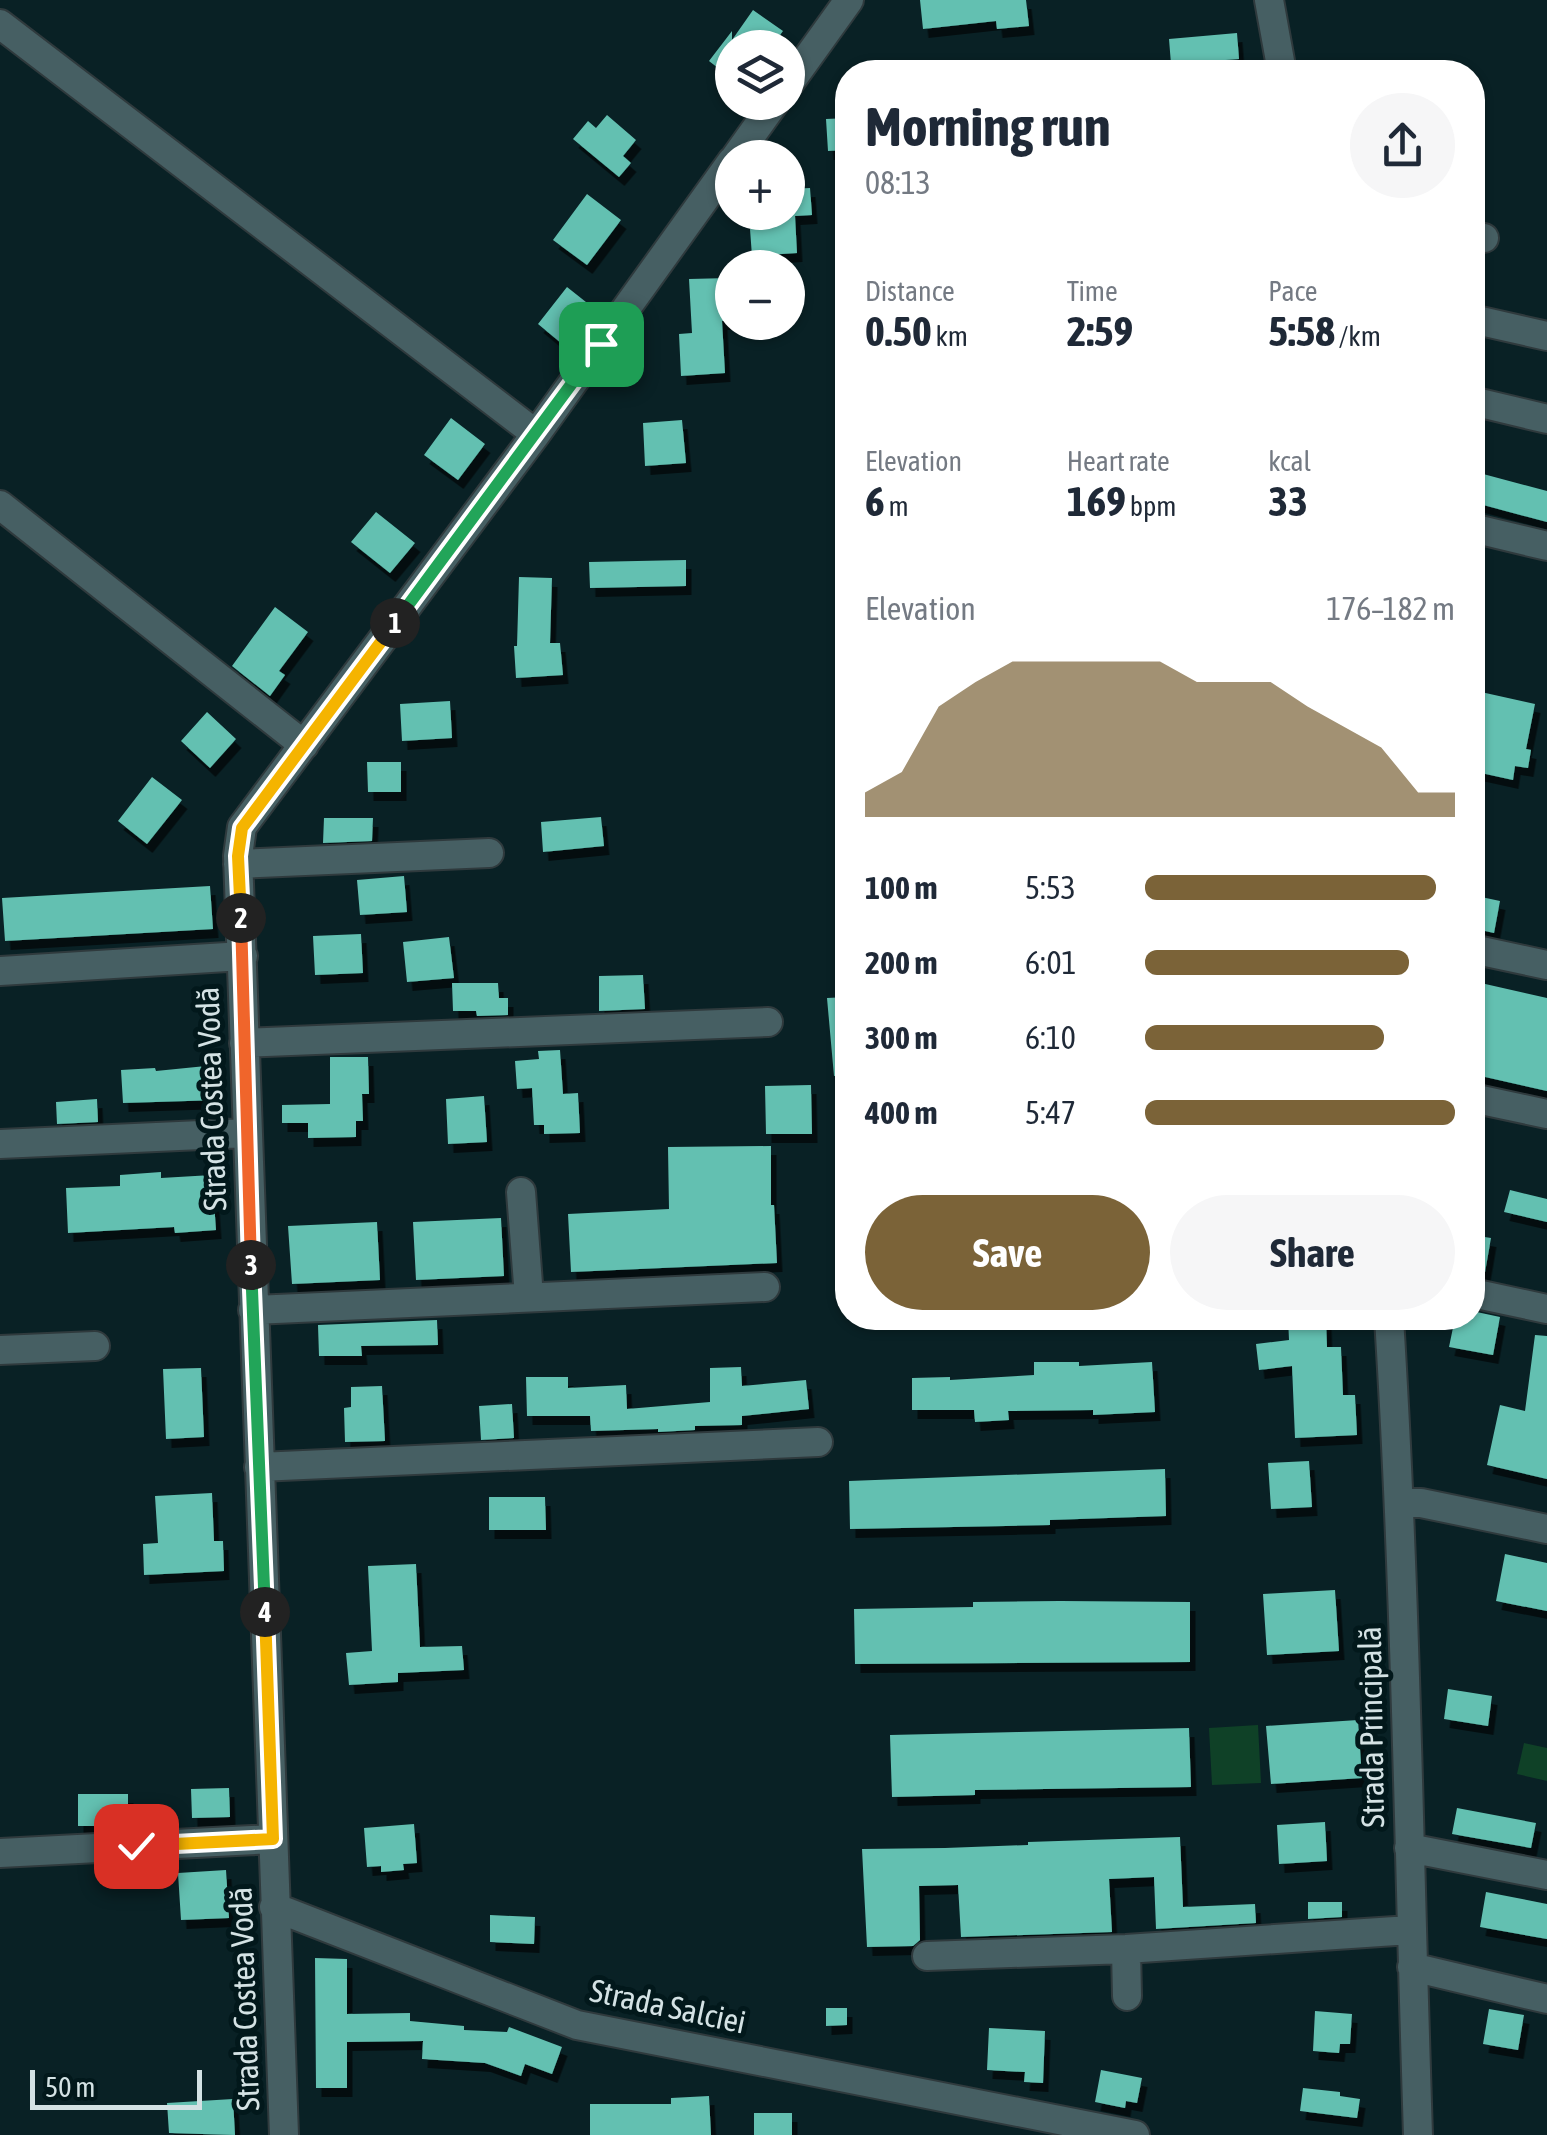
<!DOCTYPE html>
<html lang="en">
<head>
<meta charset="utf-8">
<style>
  :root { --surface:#fff; --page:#f6f6f7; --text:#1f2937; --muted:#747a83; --accent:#7b6338 }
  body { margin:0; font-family:"Asap Condensed",sans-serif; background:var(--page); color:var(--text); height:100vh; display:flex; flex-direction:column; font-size:38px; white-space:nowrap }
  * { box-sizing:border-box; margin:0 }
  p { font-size:32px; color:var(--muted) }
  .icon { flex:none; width:55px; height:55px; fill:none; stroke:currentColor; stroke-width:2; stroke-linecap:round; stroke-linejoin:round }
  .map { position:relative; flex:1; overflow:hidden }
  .panel { position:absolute; left:835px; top:60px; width:650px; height:1270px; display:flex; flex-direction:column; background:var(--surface); border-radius:40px; box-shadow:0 2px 8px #0004 }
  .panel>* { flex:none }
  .controls { position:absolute; left:715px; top:30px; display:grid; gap:20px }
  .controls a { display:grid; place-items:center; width:90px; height:90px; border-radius:50%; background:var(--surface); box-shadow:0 2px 8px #0004; font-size:50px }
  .scale { position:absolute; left:30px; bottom:25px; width:172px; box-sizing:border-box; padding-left:10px; border:5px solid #d4e2e4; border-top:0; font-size:28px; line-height:35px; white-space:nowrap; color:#d4e2e4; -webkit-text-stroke:8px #02181b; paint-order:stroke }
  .pin { position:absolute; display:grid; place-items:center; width:85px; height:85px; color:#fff; margin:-42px; border-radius:20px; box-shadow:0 5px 15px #0006 }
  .km { position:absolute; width:50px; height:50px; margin:-25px; border-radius:50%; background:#222; color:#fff; font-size:28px; line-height:50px; text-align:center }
  .round { display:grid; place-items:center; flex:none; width:105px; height:105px; border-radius:52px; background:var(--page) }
  .head { display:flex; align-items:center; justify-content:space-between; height:170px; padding:0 30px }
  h1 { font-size:55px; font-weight:700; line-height:75px }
  .metrics { display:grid; grid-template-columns:repeat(3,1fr); gap:15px; height:170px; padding:10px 30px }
  .metrics div { display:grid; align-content:center }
  .metrics b { font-size:42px; font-weight:700 }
  .metrics small { font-size:28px; font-weight:400 }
  .metrics p { font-size:28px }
  .chart { height:280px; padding:20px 30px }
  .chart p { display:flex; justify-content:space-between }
  .chart svg { width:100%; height:180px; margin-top:10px; fill:var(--accent); opacity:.7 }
  .primary-button { display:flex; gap:20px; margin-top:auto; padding:20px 30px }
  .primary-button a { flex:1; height:115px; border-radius:60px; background:var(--accent); color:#fff; font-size:40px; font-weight:700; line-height:115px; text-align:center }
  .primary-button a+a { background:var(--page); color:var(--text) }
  ul { padding:0 30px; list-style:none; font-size:32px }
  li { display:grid; grid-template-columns:160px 120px 1fr; align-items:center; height:75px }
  li i { height:25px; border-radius:12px; background:var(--accent) }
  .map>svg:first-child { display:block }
  .green { fill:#0f4127 }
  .building { fill:#63c0b1; filter:url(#shadow) }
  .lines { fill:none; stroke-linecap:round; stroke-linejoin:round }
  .minor-casing { stroke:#2f3a3d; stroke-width:32 }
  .minor { stroke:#465f63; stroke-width:28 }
  .split-1-casing { stroke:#fff; stroke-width:20 }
  .split-2-casing { stroke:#fff; stroke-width:20 }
  .split-3-casing { stroke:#fff; stroke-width:20 }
  .split-4-casing { stroke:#fff; stroke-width:20 }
  .split-5-casing { stroke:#fff; stroke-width:20 }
  .split-1 { stroke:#22a559; stroke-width:12 }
  .split-2 { stroke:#f5b400; stroke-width:12 }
  .split-3 { stroke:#f0652b; stroke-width:12 }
  .split-4 { stroke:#22a559; stroke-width:12 }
  .split-5 { stroke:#f5b400; stroke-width:12 }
  .labels { text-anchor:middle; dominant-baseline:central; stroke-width:10; stroke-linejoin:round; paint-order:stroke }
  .street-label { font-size:32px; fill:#d4e2e4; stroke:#02181b }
</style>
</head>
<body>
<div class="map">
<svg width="1547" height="2135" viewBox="0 0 1547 2135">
  <defs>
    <filter id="shadow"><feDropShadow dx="5.5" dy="9" stdDeviation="0" flood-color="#0009"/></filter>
  </defs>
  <rect width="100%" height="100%" fill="#092125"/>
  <path class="green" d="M 1258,1725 L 1261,1783 L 1212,1785 L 1209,1728 Z
    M 1524,1743 L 1547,1748 L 1547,1781 L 1517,1774 Z"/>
  <path class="building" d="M 920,0 L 1026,0 L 1029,26 L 997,29 L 996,21 L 923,29 Z
    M 753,10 L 783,31 L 771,48 L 732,48 L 732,79 L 709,61 L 732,31 L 732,40 Z
    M 1237,33 L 1239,59 L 1171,64 L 1169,39 Z
    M 607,115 L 636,140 L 623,156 L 631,163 L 619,177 L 573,139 L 588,121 L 596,128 Z
    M 848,118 L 848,150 L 828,151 L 826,119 Z
    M 810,188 L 812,215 L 795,216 L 797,253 L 752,256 L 750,229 L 763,228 L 762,212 L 788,212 L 788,189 Z
    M 587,194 L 621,220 L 587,265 L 553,240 Z
    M 729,278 L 731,321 L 722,321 L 725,373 L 681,376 L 679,334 L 692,333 L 689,279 Z
    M 567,287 L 591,306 L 561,343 L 538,324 Z
    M 451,418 L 485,444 L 458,480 L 424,455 Z
    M 682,420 L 686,463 L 645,466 L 643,423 Z
    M 1472,471 L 1547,491 L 1547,522 L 1472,502 Z
    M 376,512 L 415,543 L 390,573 L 351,542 Z
    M 686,560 L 686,586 L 590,588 L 589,562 Z
    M 519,577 L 552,578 L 550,643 L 560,643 L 563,675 L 516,678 L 514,646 L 517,646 Z
    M 275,607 L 308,632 L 279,671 L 285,675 L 270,696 L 232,666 Z
    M 1472,690 L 1535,704 L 1526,749 L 1531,750 L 1528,768 L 1515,766 L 1513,780 L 1472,771 Z
    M 450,701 L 452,738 L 402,741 L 400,704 Z
    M 207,712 L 236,739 L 210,768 L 181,741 Z
    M 367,762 L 401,762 L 401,792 L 368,792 Z
    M 152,777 L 182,800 L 147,844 L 118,821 Z
    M 601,817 L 604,846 L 543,852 L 541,822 Z
    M 324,818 L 373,818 L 372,841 L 323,843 Z
    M 404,876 L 407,912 L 360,915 L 357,880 Z
    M 210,886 L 213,929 L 5,941 L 2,898 Z
    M 1472,895 L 1500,901 L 1494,933 L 1472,928 Z
    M 361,934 L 363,973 L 315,975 L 313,936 Z
    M 449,937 L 454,978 L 407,982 L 403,942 Z
    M 643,975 L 645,1009 L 599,1011 L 599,976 Z
    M 1472,981 L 1547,998 L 1547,1091 L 1472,1074 Z
    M 452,983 L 498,983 L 499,998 L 508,998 L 508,1015 L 477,1016 L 476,1011 L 453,1011 Z
    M 848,997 L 848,1075 L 834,1076 L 827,998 Z
    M 560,1050 L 563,1094 L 578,1093 L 580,1133 L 544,1134 L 544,1125 L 534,1125 L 532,1088 L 517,1089 L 515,1061 L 539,1059 L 538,1051 Z
    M 330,1057 L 368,1057 L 369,1094 L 362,1094 L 363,1121 L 356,1121 L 356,1137 L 308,1138 L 308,1123 L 282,1123 L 282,1105 L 330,1104 Z
    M 216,1065 L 219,1100 L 123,1103 L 121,1070 L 155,1068 L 156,1071 Z
    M 811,1085 L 812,1134 L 766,1134 L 765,1086 Z
    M 484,1096 L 487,1142 L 448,1144 L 446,1099 Z
    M 97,1099 L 98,1122 L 57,1124 L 56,1102 Z
    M 771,1146 L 771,1205 L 774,1205 L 777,1263 L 571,1272 L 568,1214 L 669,1209 L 668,1147 Z
    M 161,1172 L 161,1178 L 212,1175 L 216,1230 L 175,1233 L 174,1227 L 68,1233 L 66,1188 L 120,1186 L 120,1175 Z
    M 1510,1190 L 1547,1199 L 1547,1222 L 1504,1212 Z
    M 501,1218 L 504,1276 L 416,1280 L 413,1222 Z
    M 377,1222 L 380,1280 L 292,1284 L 288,1226 Z
    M 1472,1235 L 1491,1238 L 1484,1278 L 1472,1276 Z
    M 1472,1311 L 1500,1317 L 1493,1355 L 1449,1347 L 1455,1318 L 1472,1318 Z
    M 1288,1318 L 1326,1318 L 1327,1347 L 1341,1347 L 1343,1395 L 1355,1395 L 1357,1435 L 1295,1438 L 1292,1366 L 1259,1370 L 1256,1344 L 1289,1340 Z
    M 437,1320 L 438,1345 L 361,1346 L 362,1356 L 319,1356 L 318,1325 Z
    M 1535,1335 L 1547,1336 L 1547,1479 L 1487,1465 L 1500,1405 L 1525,1411 Z
    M 1034,1362 L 1079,1362 L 1079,1366 L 1152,1362 L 1155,1412 L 1093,1415 L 1093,1410 L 1008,1411 L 1009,1420 L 975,1422 L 974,1410 L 912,1410 L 912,1378 L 950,1377 L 950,1380 L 1034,1375 Z
    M 741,1367 L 742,1386 L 806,1380 L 809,1409 L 742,1416 L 742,1425 L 695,1426 L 695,1430 L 658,1432 L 658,1429 L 591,1431 L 590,1416 L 527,1416 L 526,1377 L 568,1377 L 568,1388 L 626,1385 L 627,1409 L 710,1402 L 710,1368 Z
    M 201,1368 L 204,1437 L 166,1439 L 163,1369 Z
    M 382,1386 L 385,1441 L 345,1442 L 344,1408 L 351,1407 L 351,1387 Z
    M 512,1404 L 514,1438 L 481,1440 L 479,1406 Z
    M 1309,1461 L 1312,1507 L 1271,1509 L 1268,1463 Z
    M 1165,1469 L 1166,1516 L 1050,1520 L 1050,1525 L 850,1529 L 849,1481 Z
    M 212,1493 L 214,1541 L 223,1541 L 224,1571 L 144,1575 L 143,1544 L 158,1543 L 155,1496 Z
    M 489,1497 L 545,1497 L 546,1530 L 489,1530 Z
    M 1505,1554 L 1547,1563 L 1547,1611 L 1496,1601 Z
    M 416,1564 L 420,1647 L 462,1646 L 464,1670 L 398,1673 L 398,1682 L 349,1685 L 346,1653 L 372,1651 L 368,1566 Z
    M 1335,1590 L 1339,1651 L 1267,1655 L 1263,1594 Z
    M 1060,1601 L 1190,1602 L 1190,1662 L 855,1664 L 854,1609 L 973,1607 L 973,1602 Z
    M 1448,1689 L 1492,1696 L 1488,1726 L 1444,1719 Z
    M 1358,1720 L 1362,1778 L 1271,1784 L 1266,1726 Z
    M 1189,1728 L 1191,1787 L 975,1790 L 975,1795 L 892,1797 L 890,1735 Z
    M 229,1788 L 230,1817 L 192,1818 L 191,1789 Z
    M 78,1794 L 128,1794 L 128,1826 L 78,1826 Z
    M 1457,1808 L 1536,1823 L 1531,1848 L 1452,1834 Z
    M 1325,1822 L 1327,1861 L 1279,1864 L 1277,1825 Z
    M 414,1824 L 417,1863 L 403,1864 L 404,1870 L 381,1872 L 381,1866 L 367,1867 L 364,1828 Z
    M 1180,1837 L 1183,1907 L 1255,1904 L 1256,1923 L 1156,1929 L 1154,1877 L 1109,1879 L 1112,1932 L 961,1937 L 958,1885 L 919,1886 L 920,1940 L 913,1946 L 867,1947 L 862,1849 L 945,1848 L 1028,1845 L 1028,1842 Z
    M 226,1870 L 229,1918 L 181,1920 L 178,1873 Z
    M 1486,1892 L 1547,1904 L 1547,1939 L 1480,1927 Z
    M 1308,1902 L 1342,1902 L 1342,1917 L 1308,1919 Z
    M 490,1915 L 535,1917 L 534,1944 L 490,1942 Z
    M 315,1958 L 347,1959 L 347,2014 L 410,2013 L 410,2021 L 464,2026 L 464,2030 L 507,2032 L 509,2027 L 562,2047 L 552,2074 L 525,2064 L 521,2076 L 485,2063 L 422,2059 L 423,2041 L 347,2042 L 347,2088 L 316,2088 Z
    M 826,2008 L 847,2008 L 847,2025 L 826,2026 Z
    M 1489,2009 L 1524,2015 L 1518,2050 L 1483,2044 Z
    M 1315,2011 L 1352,2014 L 1350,2044 L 1340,2044 L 1339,2053 L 1313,2051 Z
    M 989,2028 L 1045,2031 L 1043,2083 L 1024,2082 L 1025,2072 L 987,2070 Z
    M 1101,2070 L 1142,2078 L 1137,2103 L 1126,2101 L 1125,2108 L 1095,2102 Z
    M 1303,2088 L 1340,2092 L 1340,2096 L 1360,2099 L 1357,2118 L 1300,2111 Z
    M 709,2096 L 711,2135 L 590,2135 L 590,2104 L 671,2104 L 671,2098 Z
    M 233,2099 L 235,2135 L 169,2133 L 167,2103 Z
    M 754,2113 L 792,2113 L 792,2135 L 754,2135 Z"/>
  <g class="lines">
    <defs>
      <path id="minor" d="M 1269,0 L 1282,72
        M 0,24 L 536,434
        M 788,85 L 849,0
        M 735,158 L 775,102
        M 1472,236 L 1484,238
        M 1472,319 L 1547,336
        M 1472,401 L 1547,419
        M 0,505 L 304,745
        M 1472,528 L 1547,546
        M 238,864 L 489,853
        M 1472,949 L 1547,965
        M 0,971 L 243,956
        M 244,1043 L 768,1022
        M 1472,1098 L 1547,1114
        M 0,1144 L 246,1133
        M 521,1192 L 529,1297
        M 1472,1293 L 1547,1309
        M 253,1310 L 765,1287
        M 1389,1318 C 1406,1590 1409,1862 1418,2135
        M 0,1350 L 95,1346
        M 259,1467 L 818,1442
        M 1401,1503 L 1421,1503 L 1547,1529
        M 1409,1848 L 1547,1875
        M 0,1853 L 273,1839
        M 274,1907 L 577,2025 L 1135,2135
        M 1126,1949 L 1127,1996
        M 927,1956 L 1126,1949 L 1410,1930
        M 1412,1967 L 1547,1999
        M 284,2135 L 238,856 L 242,827 L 536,434 L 732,161"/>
    </defs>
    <use href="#minor" class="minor-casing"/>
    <use href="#minor" class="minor"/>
  </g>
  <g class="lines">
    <defs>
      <path id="split-1" d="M 395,623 L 601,344"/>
      <path id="split-2" d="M 241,918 L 238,856 L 242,828 L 395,623"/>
      <path id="split-3" d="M 241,918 L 251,1265"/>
      <path id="split-4" d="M 251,1265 L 265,1612"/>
      <path id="split-5" d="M 136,1846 L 273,1839 L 265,1612"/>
    </defs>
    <use href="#split-1" class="split-1-casing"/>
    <use href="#split-2" class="split-2-casing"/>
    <use href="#split-3" class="split-3-casing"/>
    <use href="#split-4" class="split-4-casing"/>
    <use href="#split-5" class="split-5-casing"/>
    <use href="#split-1" class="split-1"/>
    <use href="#split-2" class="split-2"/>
    <use href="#split-3" class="split-3"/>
    <use href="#split-4" class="split-4"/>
    <use href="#split-5" class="split-5"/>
  </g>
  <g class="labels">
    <g class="street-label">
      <text transform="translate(211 1099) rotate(-92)">Strada Costea Vodă</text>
      <text transform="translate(1371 1727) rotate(-91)">Strada Principală</text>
      <text transform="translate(244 1999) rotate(-92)">Strada Costea Vodă</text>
      <text transform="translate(668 2006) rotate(12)">Strada Salciei</text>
    </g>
  </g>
</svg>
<div class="controls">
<a><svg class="icon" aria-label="layers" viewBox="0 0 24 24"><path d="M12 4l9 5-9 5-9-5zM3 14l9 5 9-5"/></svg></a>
<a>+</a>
<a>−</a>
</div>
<div class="scale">50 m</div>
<div class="pin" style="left:601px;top:344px;background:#1e9e55"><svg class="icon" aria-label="arrive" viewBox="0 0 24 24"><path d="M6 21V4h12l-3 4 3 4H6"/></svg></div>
<div class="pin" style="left:136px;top:1846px;background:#d93025"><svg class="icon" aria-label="check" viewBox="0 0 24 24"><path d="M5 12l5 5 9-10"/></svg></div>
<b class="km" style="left:395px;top:623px">1</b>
<b class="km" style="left:241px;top:918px">2</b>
<b class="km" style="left:251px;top:1265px">3</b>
<b class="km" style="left:265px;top:1612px">4</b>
<section class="panel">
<div class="head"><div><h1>Morning run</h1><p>08:13</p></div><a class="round"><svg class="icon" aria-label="share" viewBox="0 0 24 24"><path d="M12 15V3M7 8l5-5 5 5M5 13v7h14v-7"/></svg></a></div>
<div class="metrics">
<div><p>Distance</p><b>0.50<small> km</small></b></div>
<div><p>Time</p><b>2:59</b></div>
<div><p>Pace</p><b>5:58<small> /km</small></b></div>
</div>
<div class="metrics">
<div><p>Elevation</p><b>6<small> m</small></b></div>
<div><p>Heart rate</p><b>169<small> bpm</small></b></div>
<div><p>kcal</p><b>33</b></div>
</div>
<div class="chart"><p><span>Elevation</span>176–182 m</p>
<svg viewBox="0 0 160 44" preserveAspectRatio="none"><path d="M0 44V38L10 33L20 17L30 11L40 6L50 6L60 6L70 6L80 6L90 11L100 11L110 11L120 17L130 22L140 27L150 38L160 38V44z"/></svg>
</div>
<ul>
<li><b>100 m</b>5:53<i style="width:94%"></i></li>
<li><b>200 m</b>6:01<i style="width:85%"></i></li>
<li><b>300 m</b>6:10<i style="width:77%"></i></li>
<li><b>400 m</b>5:47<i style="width:100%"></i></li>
</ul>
<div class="primary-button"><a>Save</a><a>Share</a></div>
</section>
</div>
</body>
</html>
